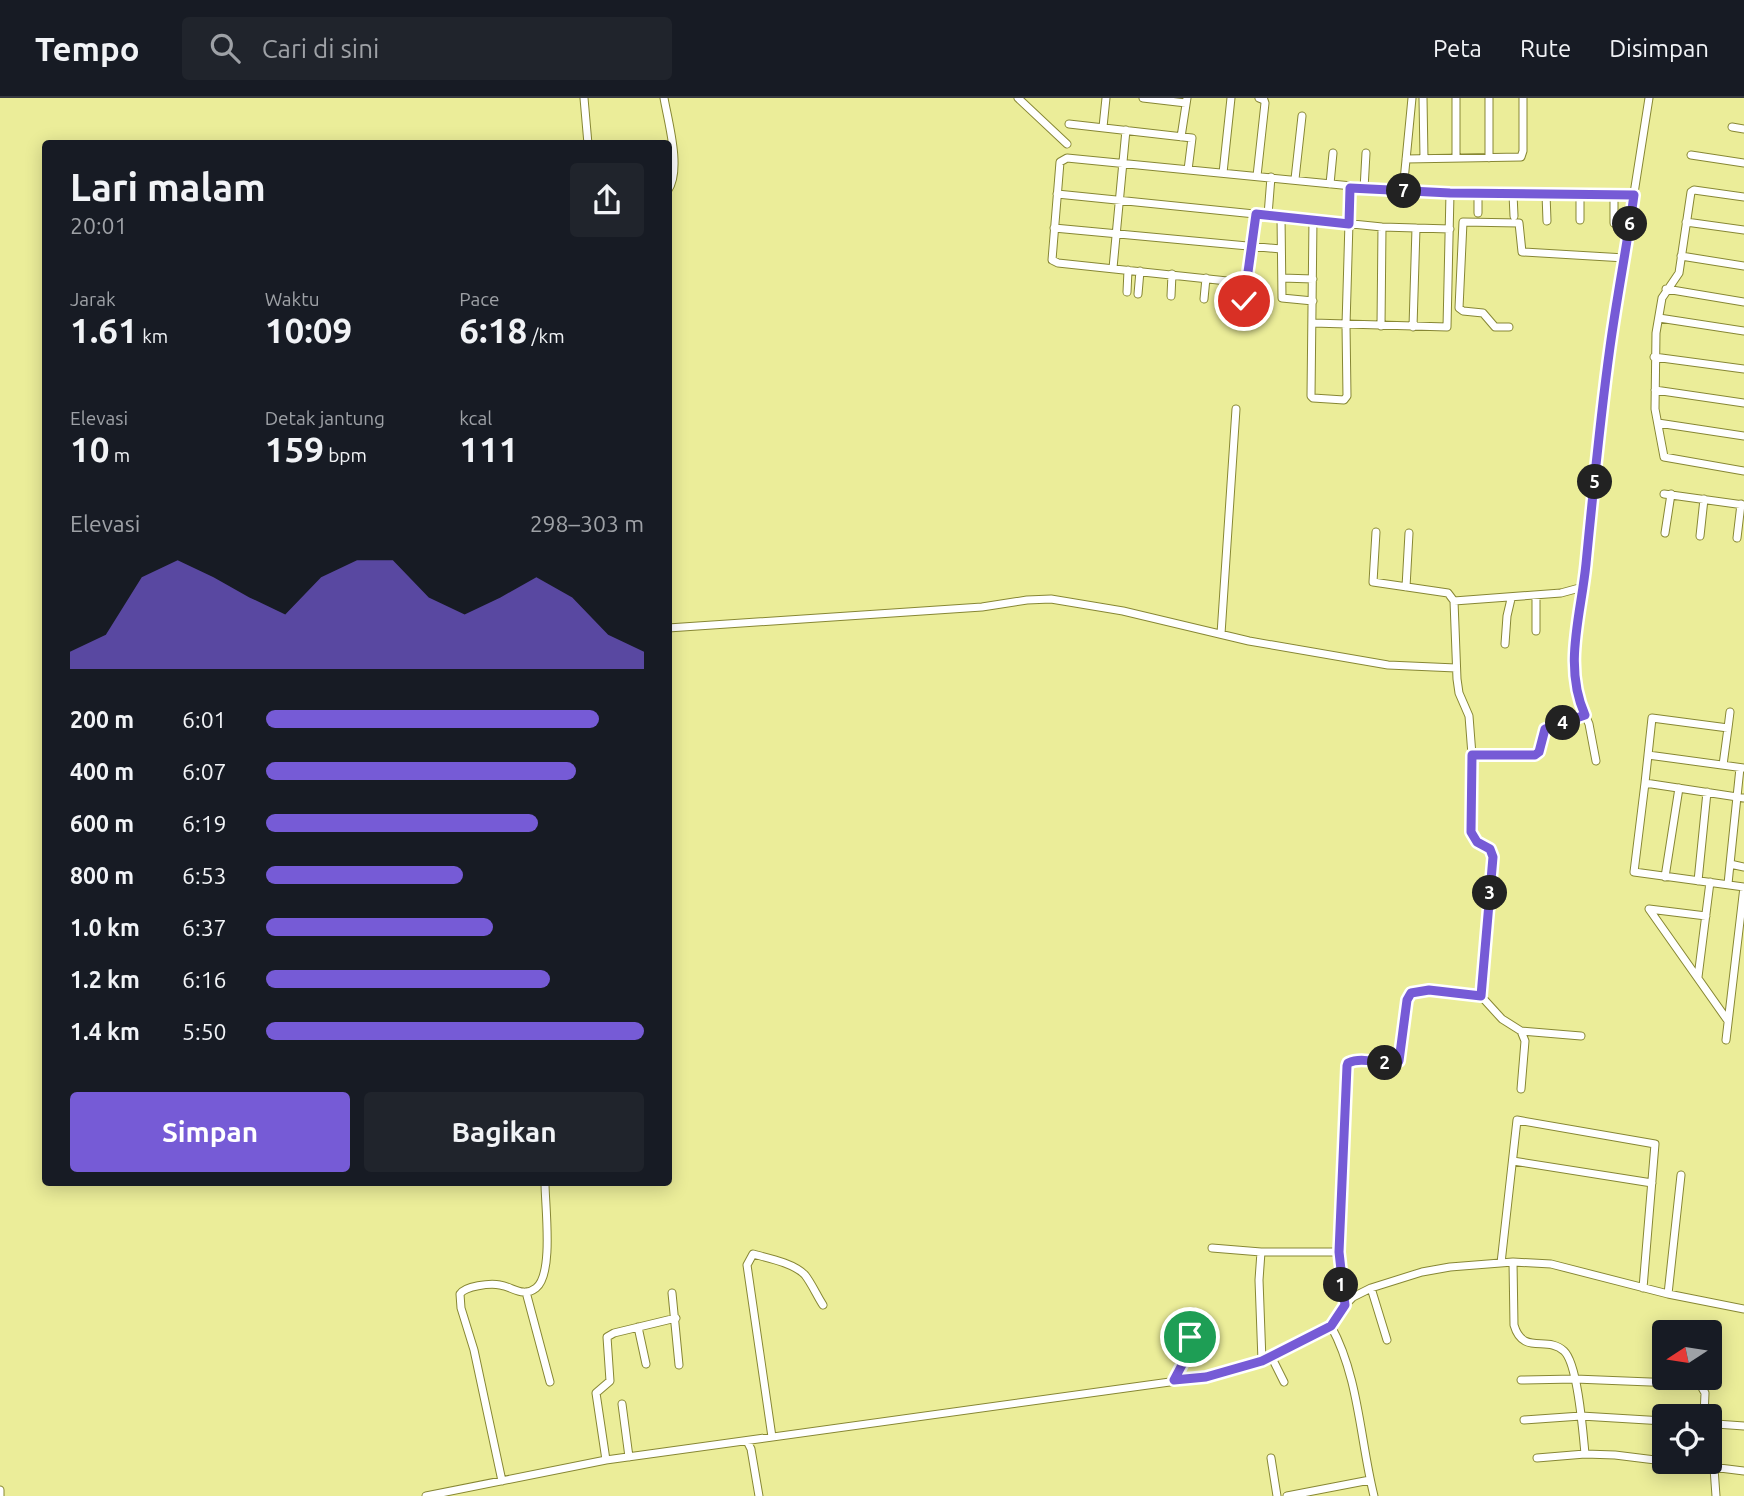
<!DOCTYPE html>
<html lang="id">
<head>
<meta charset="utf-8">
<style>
  :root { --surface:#171b24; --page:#20242c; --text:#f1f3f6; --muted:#9ea1a6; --line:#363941; --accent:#765bd6 }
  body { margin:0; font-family:Ubuntu,sans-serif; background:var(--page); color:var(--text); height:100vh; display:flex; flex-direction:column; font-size:26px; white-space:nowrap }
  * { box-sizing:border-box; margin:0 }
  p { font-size:23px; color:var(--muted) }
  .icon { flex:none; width:38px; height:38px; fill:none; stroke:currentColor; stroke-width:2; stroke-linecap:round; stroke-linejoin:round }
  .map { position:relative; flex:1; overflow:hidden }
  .details { position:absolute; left:42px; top:42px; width:630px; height:1046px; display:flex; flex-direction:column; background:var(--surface); border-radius:7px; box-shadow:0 4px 18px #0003 }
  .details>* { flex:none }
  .needle { width:46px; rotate:258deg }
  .buttons { position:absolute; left:1652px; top:1222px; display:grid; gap:14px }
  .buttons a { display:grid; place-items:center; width:70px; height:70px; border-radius:7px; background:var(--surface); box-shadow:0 4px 18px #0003; font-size:35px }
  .pin { position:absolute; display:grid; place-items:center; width:60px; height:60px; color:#fff; margin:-30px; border:4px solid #fff; border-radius:50%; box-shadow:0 2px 7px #0007 }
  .km { position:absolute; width:35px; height:35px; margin:-18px; border-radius:50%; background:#222; color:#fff; font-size:19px; line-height:35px; text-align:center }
  .round { display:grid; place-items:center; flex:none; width:74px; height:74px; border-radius:7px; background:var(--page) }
  .head { display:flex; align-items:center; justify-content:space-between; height:119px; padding:0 28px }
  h1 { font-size:38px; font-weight:700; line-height:52px }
  .metrics { display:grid; grid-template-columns:repeat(3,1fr); gap:10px; height:119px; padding:7px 28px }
  .metrics div { display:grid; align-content:center }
  .metrics b { font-size:35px; font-weight:700 }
  .metrics small { font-size:19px; font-weight:400 }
  .metrics p { font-size:19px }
  .chart { height:196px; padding:14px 28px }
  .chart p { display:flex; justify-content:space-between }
  .chart svg { width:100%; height:126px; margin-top:7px; fill:var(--accent); opacity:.7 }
  .action { display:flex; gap:14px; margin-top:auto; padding:14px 28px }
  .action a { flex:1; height:80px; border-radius:7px; background:var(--accent); color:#fff; font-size:28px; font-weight:700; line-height:80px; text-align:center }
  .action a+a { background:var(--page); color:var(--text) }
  ul { padding:0 28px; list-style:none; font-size:23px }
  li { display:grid; grid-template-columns:112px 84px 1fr; align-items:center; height:52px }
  li i { height:18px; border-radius:9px; background:var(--accent) }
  header { display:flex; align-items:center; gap:42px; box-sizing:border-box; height:98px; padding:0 35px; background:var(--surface); border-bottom:2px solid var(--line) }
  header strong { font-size:33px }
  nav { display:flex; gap:38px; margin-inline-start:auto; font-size:24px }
  .search { width:490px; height:63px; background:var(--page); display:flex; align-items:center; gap:18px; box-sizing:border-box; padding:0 24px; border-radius:7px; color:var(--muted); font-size:26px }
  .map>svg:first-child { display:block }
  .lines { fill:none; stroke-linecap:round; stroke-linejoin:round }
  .street-casing { stroke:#878734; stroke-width:9 }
  .street { stroke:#fff; stroke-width:7 }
  .route-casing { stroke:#fff; stroke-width:14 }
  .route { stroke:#765bd6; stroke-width:9 }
</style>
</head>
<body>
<header>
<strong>Tempo</strong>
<div class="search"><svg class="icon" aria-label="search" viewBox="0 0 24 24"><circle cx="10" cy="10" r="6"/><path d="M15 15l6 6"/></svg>Cari di sini</div>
<nav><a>Peta</a><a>Rute</a><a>Disimpan</a></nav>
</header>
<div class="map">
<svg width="1744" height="1398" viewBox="0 0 1744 1398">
  <rect width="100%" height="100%" fill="#ebed99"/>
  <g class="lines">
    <defs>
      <path id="street" d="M 584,0 L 588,46
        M 664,0 C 668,23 682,72 668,92
        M 1018,0 L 1067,46
        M 1143,0 L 1186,5
        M 1423,0 L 1424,60
        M 1069,26 L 1192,40 L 1188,72
        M 1103,29 L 1106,0
        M 1732,29 L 1744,31
        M 1181,39 L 1187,0
        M 1691,57 L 1744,65
        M 1456,60 L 1456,0
        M 1489,60 L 1489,0
        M 1406,61 L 1521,59 L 1523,53 L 1523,0
        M 1223,75 L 1231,0
        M 1257,78 L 1265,5 L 1264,2 L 1259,0
        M 1295,81 L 1302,18
        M 1330,86 L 1333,55
        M 1364,91 L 1366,55
        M 1403,93 L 1412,0
        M 1478,95 L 1478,115
        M 1057,96 L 1382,129 L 1450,131
        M 1513,96 L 1514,118
        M 1546,96 L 1547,123
        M 1580,96 L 1580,122
        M 1614,97 L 1614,125
        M 1744,99 L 1694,92 L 1691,94 L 1679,175 L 1662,200 L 1656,235 L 1655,311 L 1664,359 L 1744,373
        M 1268,117 L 1271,79
        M 1281,118 L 1282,200 L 1313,203
        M 1313,121 L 1311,298 L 1313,300 L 1344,302 L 1347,298 L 1346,227 L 1350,90
        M 1686,124 L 1744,132
        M 1054,130 L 1281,151
        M 1681,158 L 1744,168
        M 1113,170 L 1126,32
        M 1282,180 L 1313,181
        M 1246,185 L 1058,165 L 1052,162 L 1060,64 L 1067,60 L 1403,93 L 1634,97
        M 1666,191 L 1744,204
        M 1127,194 L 1128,172
        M 1138,196 L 1140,173
        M 1171,198 L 1172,176
        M 1204,201 L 1206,180
        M 1244,203 L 1256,115
        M 1659,220 L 1744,233
        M 1313,225 L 1447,229 L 1450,95
        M 1381,228 L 1382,129
        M 1413,229 L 1416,130
        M 1509,229 L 1495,229 L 1483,215 L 1463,213 L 1459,210 L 1463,124 L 1519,125 L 1522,154 L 1625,160
        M 1654,259 L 1744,271
        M 1655,292 L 1744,305
        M 1658,325 L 1744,338
        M 1664,396 L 1744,407
        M 1376,434 L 1373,484 L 1448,495 L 1454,503
        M 1665,435 L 1671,396
        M 1700,438 L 1704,401
        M 1737,440 L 1741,406
        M 1406,489 L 1409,435
        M 1583,489 L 1576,526 L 1573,568 L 1579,603 L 1589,626 L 1596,663
        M 668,530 L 982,509 L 1027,502 L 1051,501 L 1123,513 L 1249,543 L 1388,567 L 1456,570
        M 1536,533 L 1536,498
        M 1221,536 L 1236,311
        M 1505,546 L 1507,518 L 1511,501
        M 1728,630 L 1730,614
        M 1472,657 L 1535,657 L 1539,654 L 1545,631 L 1585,617
        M 1648,657 L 1652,620 L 1728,630 L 1723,667
        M 1740,670 L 1730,766 L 1744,769
        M 1645,685 L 1648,657 L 1744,670
        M 1665,779 L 1679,690
        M 1698,783 L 1707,694
        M 1728,786 L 1730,766
        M 1706,818 L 1649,811 L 1728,923
        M 1698,879 L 1710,784
        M 1481,898 L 1493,759 L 1490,751 L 1477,744 L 1471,734 L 1472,657 L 1469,618 L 1459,595 L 1457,581 L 1454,503 L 1561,495 L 1583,489 L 1610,248 L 1649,0
        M 1726,942 L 1744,789 L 1634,774 L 1645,685 L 1744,700
        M 1521,991 L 1525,943 L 1521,933
        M 1513,1063 L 1652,1085
        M 1212,1150 L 1261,1154 L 1339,1154
        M 1261,1154 L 1259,1182 L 1262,1263
        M 1513,1164 L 1514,1227 C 1523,1258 1547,1237 1564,1253 C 1578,1266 1583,1335 1585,1356
        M 1501,1165 L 1517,1022 L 1655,1046 L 1643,1190
        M 1371,1190 L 1387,1242
        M 526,1194 L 550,1284
        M 672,1195 L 679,1267
        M 1668,1196 L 1681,1077
        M 1345,1207 L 1339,1154 L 1345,991 L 1348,965 C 1366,957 1383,970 1400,963 L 1408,897 L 1429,892 L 1481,898 L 1502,921 L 1521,933 L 1581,938
        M 1331,1228 C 1359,1279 1360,1342 1374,1398
        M 638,1229 L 646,1266
        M 1271,1258 L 1284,1284
        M 1174,1282 C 1186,1260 1190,1238 1193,1214
        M 1521,1282 L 1575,1281 L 1700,1286 L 1705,1295 L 1704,1318
        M 622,1306 L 629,1359
        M 1524,1322 L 1581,1318 L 1664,1323
        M 1710,1326 L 1716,1326 L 1714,1370 L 1716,1398
        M 1716,1326 L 1744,1328
        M 772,1339 L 747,1167 L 753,1156 C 768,1160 794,1165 805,1177 C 812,1186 817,1198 823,1207
        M 747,1343 L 751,1351 L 759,1398
        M 1271,1360 L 1277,1398
        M 1537,1360 L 1585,1356 L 1615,1357 L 1744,1373
        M 606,1362 L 596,1295 L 610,1283 L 607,1239 L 614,1235 L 676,1220
        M 502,1383 L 474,1252 L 461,1210 L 460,1196 C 465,1188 490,1185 500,1187 C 513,1189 523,1200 536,1190 C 554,1176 545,1108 545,1085
        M 0,1392 L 0,1398
        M 426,1398 L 606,1362 L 1206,1279 L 1252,1267 L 1331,1228 L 1345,1207 L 1353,1199 L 1371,1190 L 1422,1174 L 1450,1169 L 1513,1164 L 1551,1166 L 1668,1196 L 1744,1211
        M 1287,1398 L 1370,1382"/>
    </defs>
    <use href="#street" class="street-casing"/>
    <use href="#street" class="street"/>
  </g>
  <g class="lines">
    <defs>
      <path id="route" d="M 1190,1239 L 1183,1265 L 1174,1282 L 1206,1279 L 1262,1263 L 1331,1228 L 1345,1207 L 1339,1154 L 1347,968 L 1348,965 C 1366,957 1383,970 1399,963 L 1407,902 L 1411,895 L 1429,892 L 1481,898 L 1493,759 L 1490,751 L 1477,744 L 1471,734 L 1472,657 L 1535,657 L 1539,654 L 1545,631 L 1585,617 C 1563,568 1581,517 1586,466 C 1593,394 1600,321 1610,249 C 1617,198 1627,148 1634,97 L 1450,95 L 1350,90 L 1349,126 L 1256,116 L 1244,203"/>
    </defs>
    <use href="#route" class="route-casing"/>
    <use href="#route" class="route"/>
  </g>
</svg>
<div class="buttons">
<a><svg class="needle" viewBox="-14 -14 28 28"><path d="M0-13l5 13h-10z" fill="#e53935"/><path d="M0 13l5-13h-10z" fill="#9ea1a6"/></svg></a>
<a><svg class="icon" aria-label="locate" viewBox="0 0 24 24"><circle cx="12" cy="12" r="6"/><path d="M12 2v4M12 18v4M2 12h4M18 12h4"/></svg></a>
</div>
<div class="pin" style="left:1190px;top:1239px;background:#1e9e55"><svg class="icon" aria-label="arrive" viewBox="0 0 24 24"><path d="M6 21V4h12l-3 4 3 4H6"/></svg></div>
<div class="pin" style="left:1244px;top:203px;background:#d93025"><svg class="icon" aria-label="check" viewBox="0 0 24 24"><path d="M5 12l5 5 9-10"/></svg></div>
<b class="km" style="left:1341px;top:1187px">1</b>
<b class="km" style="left:1385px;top:965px">2</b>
<b class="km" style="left:1490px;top:795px">3</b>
<b class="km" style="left:1563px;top:625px">4</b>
<b class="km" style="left:1595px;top:384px">5</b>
<b class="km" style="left:1630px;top:126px">6</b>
<b class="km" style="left:1404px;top:93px">7</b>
<section class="details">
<div class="head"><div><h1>Lari malam</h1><p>20:01</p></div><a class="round"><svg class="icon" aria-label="share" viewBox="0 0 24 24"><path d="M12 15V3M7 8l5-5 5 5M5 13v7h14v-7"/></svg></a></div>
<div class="metrics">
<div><p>Jarak</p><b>1.61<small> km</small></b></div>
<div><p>Waktu</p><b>10:09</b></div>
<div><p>Pace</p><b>6:18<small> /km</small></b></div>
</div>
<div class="metrics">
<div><p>Elevasi</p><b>10<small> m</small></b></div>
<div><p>Detak jantung</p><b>159<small> bpm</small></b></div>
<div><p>kcal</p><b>111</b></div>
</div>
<div class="chart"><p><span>Elevasi</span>298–303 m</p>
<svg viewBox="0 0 160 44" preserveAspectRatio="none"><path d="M0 44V38L10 32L20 12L30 6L40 12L50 19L60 25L70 12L80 6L90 6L100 19L110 25L120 19L130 12L140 19L150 32L160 38V44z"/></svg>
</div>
<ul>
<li><b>200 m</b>6:01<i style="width:88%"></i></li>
<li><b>400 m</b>6:07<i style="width:82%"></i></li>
<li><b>600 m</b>6:19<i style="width:72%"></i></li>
<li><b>800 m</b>6:53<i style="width:52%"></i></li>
<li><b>1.0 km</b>6:37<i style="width:60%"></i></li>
<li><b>1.2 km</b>6:16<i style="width:75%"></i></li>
<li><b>1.4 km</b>5:50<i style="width:100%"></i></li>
</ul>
<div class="action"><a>Simpan</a><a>Bagikan</a></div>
</section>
</div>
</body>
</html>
